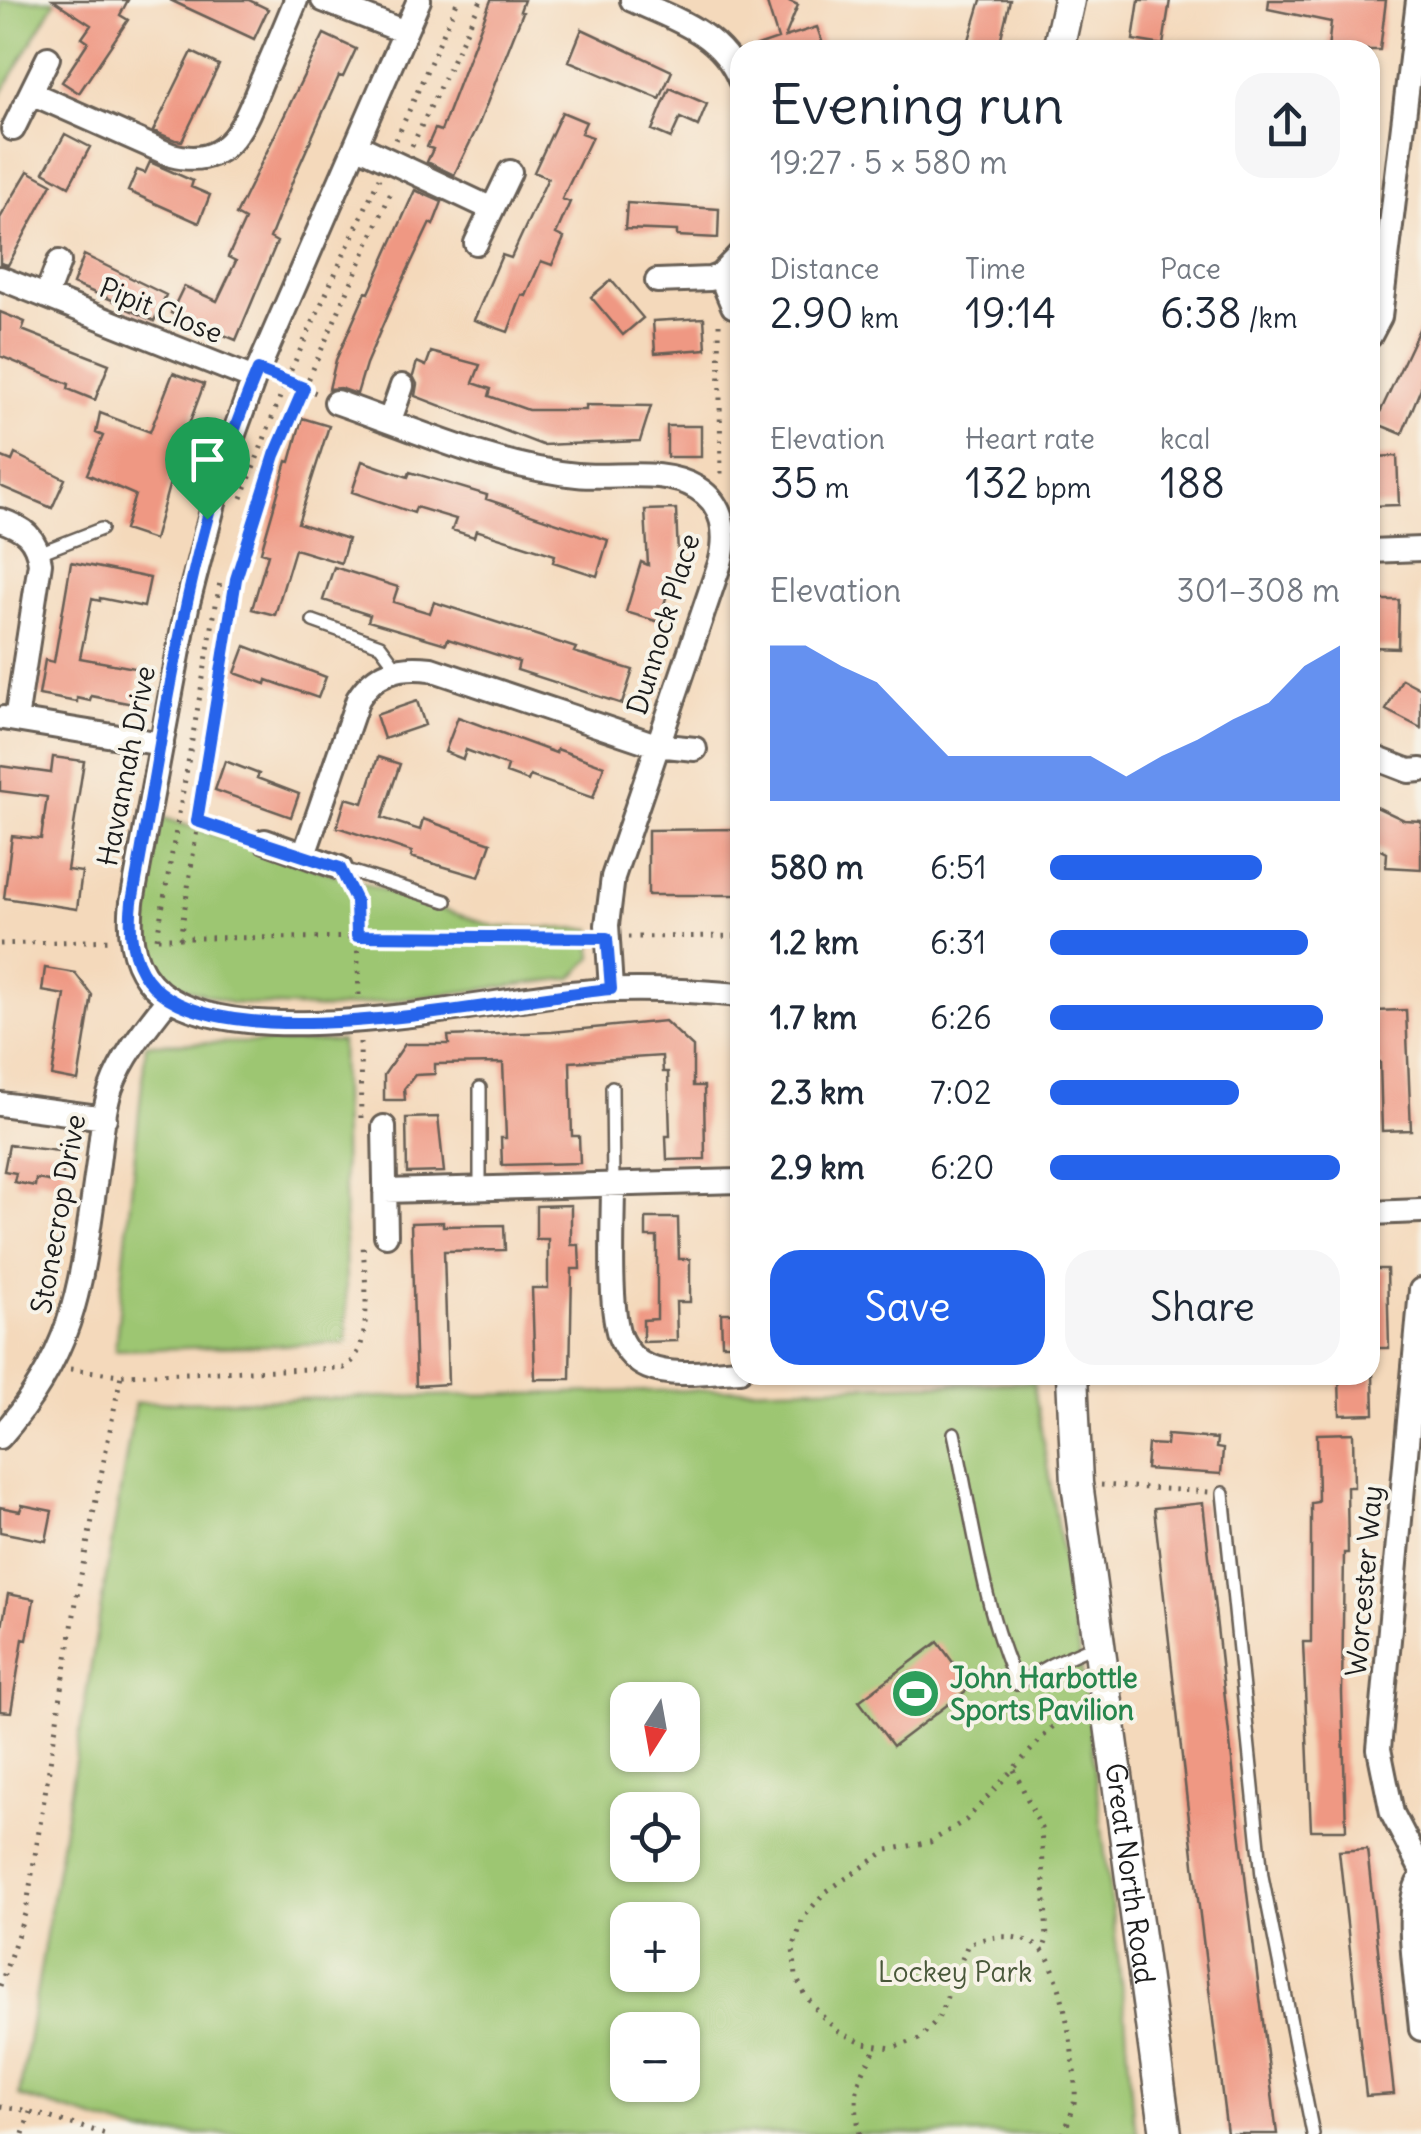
<!DOCTYPE html>
<html lang="en">
<head>
<meta charset="utf-8">
<style>
  :root { --surface:#fff; --page:#f6f6f7; --text:#1f2937; --muted:#747a83; --accent:#2563eb }
  body { margin:0; font-family:Delius,sans-serif; background:var(--page); color:var(--text); height:100vh; display:flex; flex-direction:column; font-size:38px; white-space:nowrap }
  * { box-sizing:border-box; margin:0 }
  p { font-size:32px; color:var(--muted) }
  .icon { flex:none; width:55px; height:55px; fill:none; stroke:currentColor; stroke-width:2; stroke-linecap:round; stroke-linejoin:round }
  .map { position:relative; flex:1; overflow:hidden }
  .side { position:absolute; left:730px; top:40px; width:650px; height:1345px; display:flex; flex-direction:column; background:var(--surface); border-radius:30px; box-shadow:0 2px 8px #0004 }
  .side>* { flex:none }
  .needle { width:65px; rotate:191deg }
  .fabs { position:absolute; left:610px; top:1682px; display:grid; gap:20px }
  .fabs a { display:grid; place-items:center; width:90px; height:90px; border-radius:20px; background:var(--surface); box-shadow:0 2px 8px #0004; font-size:50px }
  .pin { position:absolute; display:grid; place-items:center; width:85px; height:85px; color:#fff; margin:-102px -42px; border-radius:50% 50% 50% 0; rotate:-45deg; box-shadow:0 0 10px #0007 }
  .pin .icon { rotate:45deg }
  .round { display:grid; place-items:center; flex:none; width:105px; height:105px; border-radius:30px; background:var(--page) }
  .overview { display:flex; align-items:center; justify-content:space-between; height:170px; padding:0 40px }
  h1 { font-size:55px; font-weight:600; line-height:75px }
  .metrics { display:grid; grid-template-columns:repeat(3,1fr); gap:15px; height:170px; padding:10px 40px }
  .metrics div { display:grid; align-content:center }
  .metrics b { font-size:42px; font-weight:600 }
  .metrics small { font-size:28px; font-weight:400 }
  .metrics p { font-size:28px }
  .chart { height:280px; padding:20px 40px }
  .chart p { display:flex; justify-content:space-between }
  .chart svg { width:100%; height:180px; margin-top:10px; fill:var(--accent); opacity:.7 }
  .cta { display:flex; gap:20px; margin-top:auto; padding:20px 40px }
  .cta a { flex:1; height:115px; border-radius:30px; background:var(--accent); color:#fff; font-size:40px; font-weight:600; line-height:115px; text-align:center }
  .cta a+a { background:var(--page); color:var(--text) }
  ul { padding:0 40px; list-style:none; font-size:32px }
  li { display:grid; grid-template-columns:160px 120px 1fr; align-items:center; height:75px }
  li i { height:25px; border-radius:12px; background:var(--accent) }
  .map>svg:first-child { display:block }
  .green { fill:#9dc672; stroke:#5c7147; stroke-width:2.5; fill-rule:evenodd }
  .building { fill:#ef9883 }
  .lines { fill:none; stroke-linecap:round; stroke-linejoin:round }
  .lane-casing { stroke:#685e54; stroke-width:16 }
  .street-casing { stroke:#685e54; stroke-width:28 }
  .secondary-casing { stroke:#685e54; stroke-width:35 }
  .path { stroke:#685e54; stroke-width:5; stroke-dasharray:2.5 8; stroke-linecap:butt }
  .lane { stroke:#fff; stroke-width:11 }
  .street { stroke:#fff; stroke-width:22 }
  .secondary { stroke:#fff; stroke-width:30 }
  .route-casing { stroke:#fff; stroke-width:20 }
  .route { stroke:#2563eb; stroke-width:12 }
  .labels { text-anchor:middle; dominant-baseline:central; stroke-width:8; stroke-linejoin:round; paint-order:stroke }
  .street-label { font-size:28px; fill:#1c1c1c; stroke:#f7f3e8 }
  .leisure-label { font-size:28px; font-weight:bold; fill:#27864d; stroke:#f7f3e8; text-anchor:start }
  .park-label { font-size:28px; fill:#49583a; stroke:#f7f3e8 }
</style>
</head>
<body>
<div class="map">
<svg width="1421" height="2134" viewBox="0 0 1421 2134">
  <rect width="100%" height="100%" fill="#f7f3e8"/>
  <filter id="ink" filterUnits="userSpaceOnUse"><feTurbulence type="fractalNoise" baseFrequency=".01" numOctaves="2"/><feDisplacementMap in="SourceGraphic" scale="20" xChannelSelector="R" yChannelSelector="G"/><feConvolveMatrix kernelMatrix="1 2 1 2 8 2 1 2 1" color-interpolation-filters="sRGB"/></filter>
  <filter id="wash" filterUnits="userSpaceOnUse"><feTurbulence type="fractalNoise" baseFrequency=".0048" numOctaves="4" result="noise"/><feDisplacementMap in="SourceGraphic" scale="40" xChannelSelector="R" yChannelSelector="G"/><feGaussianBlur stdDeviation="2.25" result="paint"/><feColorMatrix in="noise" values="0 0 0 0 0 0 0 0 0 0 0 0 0 0 0 0 0 1.4 0 .05"/><feComposite in="paint" operator="in"/></filter>
  <g filter="url(#wash)">
    <rect width="100%" height="100%" fill="#f4d9bb"/>
    <path class="green" d="M 0,0 L 56,0 L 0,96 Z
      M 161,817 L 496,927 L 592,929 L 592,958 L 572,978 L 326,1009 L 231,1003 L 170,983 L 149,953 L 146,898 Z
      M 341,1041 L 347,1343 L 115,1350 L 146,1044 Z
      M 1033,1382 L 1084,1684 L 1125,2015 L 1133,2116 L 1138,2134 L 144,2134 L 19,2096 L 135,1403 ZM 628,1700 L 682,1700 L 682,1755 L 628,1755 ZM 628,1810 L 682,1810 L 682,1865 L 628,1865 ZM 628,1920 L 682,1920 L 682,1975 L 628,1975 ZM 628,2030 L 682,2030 L 682,2085 L 628,2085 Z"/>
    <g id="blocks">
      <path class="building" d="M 53,0 L 128,0 L 120,15 L 128,20 L 79,93 L 62,82 L 88,42 L 82,38 L 91,25 Z
        M 170,0 L 249,0 L 268,9 L 254,39 Z
        M 491,0 L 524,0 L 520,11 L 523,12 L 478,126 L 454,175 L 427,162 L 433,149 L 427,147 L 435,129 L 441,131 Z
        M 766,0 L 787,0 L 798,5 L 785,37 L 817,27 L 825,50 L 758,50 L 757,46 L 778,39 Z
        M 981,0 L 1010,0 L 998,50 L 966,50 Z
        M 1139,0 L 1170,0 L 1163,45 L 1133,40 Z
        M 1269,0 L 1386,0 L 1380,50 L 1328,50 L 1331,22 L 1268,9 Z
        M 582,29 L 672,71 L 660,99 L 569,61 Z
        M 324,34 L 356,49 L 343,77 L 339,76 L 293,180 L 270,238 L 277,242 L 236,340 L 171,313 L 184,286 L 217,301 L 236,261 L 228,257 L 245,220 L 236,215 Z
        M 192,52 L 219,65 L 182,141 L 175,140 L 153,131 Z
        M 670,88 L 707,104 L 698,126 L 680,118 L 671,138 L 652,130 Z
        M 562,112 L 586,122 L 581,133 L 592,137 L 562,199 L 570,202 L 556,234 L 564,238 L 552,265 L 541,261 L 526,296 L 522,295 L 508,332 L 474,320 L 502,255 L 511,258 L 548,178 L 534,172 Z
        M 65,134 L 90,147 L 69,186 L 44,172 Z
        M 150,162 L 193,181 L 191,187 L 210,195 L 199,223 L 128,191 L 137,170 L 145,173 Z
        M 28,171 L 52,184 L 8,265 L 0,263 L 0,218 Z
        M 415,190 L 442,202 L 433,225 L 430,223 L 394,299 L 366,364 L 357,394 L 340,388 L 329,389 L 336,360 L 366,292 L 369,293 Z
        M 627,203 L 719,209 L 718,238 L 677,236 L 677,231 L 625,229 Z
        M 84,255 L 166,295 L 154,321 L 121,306 L 122,304 L 73,284 Z
        M 611,280 L 643,318 L 623,335 L 591,297 Z
        M 0,312 L 25,322 L 22,330 L 109,364 L 95,400 L 68,389 L 69,384 L 0,356 Z
        M 704,318 L 706,349 L 655,353 L 653,321 Z
        M 1421,325 L 1421,388 L 1402,434 L 1375,423 Z
        M 431,352 L 480,365 L 473,383 L 491,389 L 489,396 L 528,410 L 586,410 L 586,405 L 651,406 L 640,441 L 542,445 L 415,396 L 417,384 L 413,376 L 417,362 L 426,366 Z
        M 173,373 L 204,384 L 168,481 L 170,482 L 154,540 L 124,530 L 135,495 L 87,474 L 103,436 L 96,433 L 100,413 L 150,432 Z
        M 302,418 L 329,426 L 298,523 L 348,539 L 341,563 L 295,549 L 275,615 L 252,609 L 268,554 L 261,552 L 287,461 L 290,462 Z
        M 667,426 L 701,426 L 701,457 L 667,457 Z
        M 15,454 L 65,479 L 52,508 L 0,486 L 0,456 L 12,461 Z
        M 1397,456 L 1399,505 L 1370,506 L 1370,457 Z
        M 362,461 L 408,477 L 410,472 L 487,495 L 486,499 L 608,540 L 597,576 L 553,562 L 555,555 L 476,530 L 474,537 L 452,530 L 456,519 L 416,507 L 414,513 L 352,492 Z
        M 676,509 L 678,556 L 659,622 L 626,612 L 641,562 L 648,565 L 645,510 Z
        M 71,562 L 150,578 L 144,607 L 100,598 L 100,601 L 92,599 L 80,658 L 140,669 L 133,704 L 91,696 L 90,701 L 77,698 L 77,702 L 39,695 L 45,660 L 54,662 Z
        M 334,567 L 398,587 L 393,602 L 430,613 L 434,602 L 576,648 L 574,652 L 633,670 L 622,704 L 517,670 L 519,662 L 448,639 L 446,644 L 368,621 L 370,615 L 323,600 Z
        M 1370,600 L 1399,600 L 1398,648 L 1370,647 Z
        M 245,646 L 326,677 L 318,698 L 267,680 L 266,684 L 235,673 Z
        M 1402,679 L 1421,689 L 1421,728 L 1386,710 Z
        M 417,701 L 425,725 L 384,739 L 376,715 Z
        M 458,717 L 556,753 L 557,749 L 604,766 L 593,798 L 530,776 L 528,781 L 506,773 L 508,766 L 466,750 L 463,759 L 445,752 Z
        M 53,757 L 84,761 L 67,870 L 82,872 L 77,909 L 4,898 L 12,836 L 41,839 L 47,797 L 0,791 L 0,766 L 51,773 Z
        M 378,757 L 400,764 L 382,818 L 420,830 L 423,819 L 491,843 L 479,877 L 411,857 L 412,852 L 337,827 L 346,798 L 363,803 Z
        M 225,761 L 259,774 L 257,778 L 299,794 L 291,817 L 215,790 Z
        M 1370,804 L 1404,820 L 1421,821 L 1421,869 L 1386,867 L 1387,853 L 1370,844 Z
        M 740,829 L 740,895 L 648,895 L 648,830 Z
        M 45,968 L 75,973 L 92,995 L 78,1081 L 52,1076 L 65,995 L 42,991 Z
        M 1406,1010 L 1411,1130 L 1382,1131 L 1380,1062 L 1373,1062 L 1372,1011 Z
        M 665,1021 L 693,1047 L 693,1086 L 704,1086 L 705,1159 L 667,1160 L 666,1136 L 670,1136 L 668,1072 L 663,1072 L 662,1056 L 570,1062 L 572,1136 L 579,1136 L 580,1163 L 502,1165 L 501,1138 L 506,1138 L 503,1063 L 435,1064 L 435,1074 L 415,1075 L 404,1089 L 405,1100 L 384,1100 L 384,1075 L 405,1044 L 449,1044 L 448,1036 L 552,1032 Z
        M 438,1117 L 444,1172 L 407,1173 L 406,1118 Z
        M 9,1145 L 67,1152 L 61,1183 L 36,1179 L 35,1186 L 14,1182 L 16,1173 L 4,1171 Z
        M 571,1205 L 571,1245 L 579,1245 L 580,1269 L 572,1269 L 570,1379 L 535,1379 L 532,1288 L 548,1288 L 548,1239 L 536,1239 L 536,1206 Z
        M 646,1218 L 678,1218 L 679,1259 L 690,1259 L 690,1302 L 676,1302 L 677,1341 L 643,1342 L 643,1320 L 657,1319 L 657,1237 L 646,1237 Z
        M 443,1222 L 443,1226 L 504,1225 L 505,1250 L 444,1251 L 448,1384 L 416,1386 L 411,1223 Z
        M 1370,1269 L 1387,1269 L 1389,1348 L 1370,1348 Z
        M 721,1313 L 740,1313 L 740,1344 L 722,1344 Z
        M 1339,1375 L 1373,1375 L 1374,1414 L 1340,1415 Z
        M 1353,1433 L 1354,1487 L 1347,1487 L 1348,1553 L 1344,1553 L 1342,1693 L 1346,1830 L 1311,1830 L 1303,1642 L 1311,1642 L 1311,1503 L 1318,1502 L 1317,1434 Z
        M 1167,1435 L 1217,1439 L 1216,1448 L 1223,1449 L 1221,1474 L 1146,1469 L 1148,1444 L 1166,1445 Z
        M 1203,1503 L 1247,1893 L 1277,2134 L 1227,2134 L 1198,1899 L 1154,1508 Z
        M 22,1505 L 52,1511 L 46,1541 L 0,1532 L 0,1507 L 20,1511 Z
        M 8,1594 L 34,1599 L 27,1640 L 23,1639 L 11,1712 L 0,1711 L 0,1638 Z
        M 938,1642 L 971,1687 L 893,1746 L 859,1701 Z
        M 1367,1849 L 1394,2094 L 1366,2096 L 1339,1851 Z"/>
    </g>
  </g>
  <g filter="url(#ink)">
    <use href="#blocks" fill-opacity="0" stroke="#685e54" stroke-width="2.5"/>
    <g class="lines">
      <defs>
        <path id="lane" d="M 39,553 L 101,529
          M 313,621 L 380,645 L 398,669
          M 340,868 L 446,901
          M 612,1087 L 613,1186
          M 480,1088 L 480,1189
          M 954,1433 C 972,1514 983,1609 1017,1684 L 1052,1664 L 1096,1645
          M 1223,1493 L 1262,1876 L 1313,2134"/>
        <path id="street" d="M 323,0 L 405,32
          M 419,0 L 254,379 L 227,453 L 187,607 L 132,902 C 128,936 132,969 160,992 C 237,1054 456,1007 550,995 C 613,987 676,989 740,995
          M 632,0 C 675,19 721,33 740,80
          M 31,93 L 171,155 C 230,170 244,124 262,80 C 274,53 285,27 296,0
          M 13,129 L 48,58
          M 356,145 L 492,209
          M 476,243 L 510,172
          M 720,275 L 740,254
          M 0,278 L 254,379
          M 657,281 L 710,279 L 720,275 L 733,306
          M 46,296 L 59,262
          M 1370,336 L 1380,317 L 1418,0
          M 336,402 C 414,429 495,467 577,475 C 616,479 662,467 697,488 C 724,504 728,535 720,563 L 613,877 L 607,925 L 611,989
          M 390,420 L 402,386
          M 0,520 C 24,528 36,537 40,563 L 16,720
          M 1370,551 L 1421,549
          M 3,718 L 162,744
          M 1370,756 L 1409,771 L 1421,770
          M 265,841 L 340,868
          M 304,855 L 358,699 C 375,671 400,665 431,669 L 656,745 L 695,749
          M 0,1104 L 105,1118
          M 384,1127 L 386,1235
          M 613,1186 C 613,1221 608,1313 621,1340 C 626,1351 636,1362 648,1367 C 674,1378 712,1371 740,1370
          M 385,1191 L 740,1181
          M 1370,1213 L 1421,1211
          M 1421,1290 L 1379,1749 L 1392,1813 L 1421,1869
          M 0,1437 C 78,1348 81,1281 97,1170 C 101,1143 102,1114 111,1088 C 123,1055 148,1025 169,998
          M 1421,1879 C 1401,1898 1419,1999 1421,2029"/>
        <g id="secondary">
          <path d="M 1058,50 L 1069,0"/>
          <path id="s1" d="M 1072,1375 L 1077,1483 L 1166,2134"/>
        </g>
      </defs>
      <use href="#lane" class="lane-casing"/>
      <use href="#street" class="street-casing"/>
      <use href="#secondary" class="secondary-casing"/>
      <path class="path" d="M 396,140 L 458,0
        M 412,146 L 481,0
        M 719,324 L 721,476
        M 284,380 L 316,393
        M 242,498 L 286,381 L 379,178
        M 197,821 L 243,835
        M 350,889 L 356,901 L 359,996
        M 628,937 L 740,936
        M 157,938 L 220,582
        M 158,938 L 587,937
        M 180,939 L 236,579 L 275,455 L 393,188
        M 0,944 L 112,940
        M 360,1042 L 361,1121
        M 70,1369 L 121,1375 L 344,1368 C 376,1350 364,1276 363,1242
        M 1101,1485 L 1210,1492
        M 1014,1770 L 1041,1828 L 1047,1939 L 1043,1951
        M 0,1986 L 26,1911 L 78,1590 L 121,1375
        M 0,2107 L 24,2110 L 106,2134
        M 23,2134 L 30,2112
        M 860,2134 C 852,2089 856,2084 877,2046
        M 1063,2134 C 1068,2123 1074,2109 1075,2097 C 1077,2069 1062,1967 1041,1949 C 1020,1932 991,1935 968,1944 L 938,2019 L 919,2039 L 892,2048 L 864,2044 L 839,2032 L 819,2013 L 804,1994 L 796,1976 L 793,1949 L 803,1918 L 824,1893 L 888,1850 L 930,1842 L 966,1820 L 1057,1722 L 1081,1714"/>
      <use href="#lane" class="lane"/>
      <use href="#street" class="street"/>
      <use href="#secondary" class="secondary"/>
    </g>
  </g>
  <g class="lines" filter="url(#ink)">
    <defs>
      <path id="route" d="M 258,370 L 304,388 L 275,455 L 236,579 L 197,821 L 340,868 L 356,901 L 357,936 L 607,938 L 611,989 C 507,998 244,1059 160,992 C 132,970 128,935 132,902 C 166,724 186,537 258,370 Z"/>
    </defs>
    <use href="#route" class="route-casing"/>
    <use href="#route" class="route"/>
  </g>
  <defs>
    <symbol id="stadium-disc" viewBox="-11 -11 22 22"><circle r="9.5" fill="#2e9e5b" stroke="#f7f3e8"/><path d="M0-5a6.5 5 0 1 0 0 10a6.5 5 0 1 0 0-10ZM-3.5-1.8h7v3.6h-7Z" fill="#fff"/></symbol>
  </defs>
  <g fill-rule="evenodd">
    <use href="#stadium-disc" x="888" y="1666" width="55" height="55"/>
  </g>
  <g class="labels">
    <g class="street-label">
      <text transform="translate(161 310) rotate(22)">Pipit Close</text>
      <text transform="translate(663 624) rotate(-73)">Dunnock Place</text>
      <text transform="translate(126 766) rotate(-79)">Havannah Drive</text>
      <text transform="translate(58 1214) rotate(-80)">Stonecrop Drive</text>
      <text transform="translate(1364 1581) rotate(-85)">Worcester Way</text>
      <text stroke="none"><textPath href="#s1" startOffset="502">Great North Road</textPath></text>
    </g>
    <g class="leisure-label">
      <text x="950" y="1678">John Harbottle<tspan x="950" dy="32">Sports Pavilion</tspan></text>
    </g>
    <g class="park-label">
      <text x="955" y="1972">Lockey Park</text>
    </g>
  </g>
</svg>
<div class="fabs">
<a><svg class="needle" viewBox="-14 -14 28 28"><path d="M0-13l5 13h-10z" fill="#e53935"/><path d="M0 13l5-13h-10z" fill="#747a83"/></svg></a>
<a><svg class="icon" aria-label="locate" viewBox="0 0 24 24"><circle cx="12" cy="12" r="6"/><path d="M12 2v4M12 18v4M2 12h4M18 12h4"/></svg></a>
<a>+</a>
<a>−</a>
</div>
<div class="pin" style="left:207px;top:519px;background:#1e9e55"><svg class="icon" aria-label="arrive" viewBox="0 0 24 24"><path d="M6 21V4h12l-3 4 3 4H6"/></svg></div>
<section class="side">
<div class="overview"><div><h1>Evening run</h1><p>19:27 · 5 × 580 m</p></div><a class="round"><svg class="icon" aria-label="share" viewBox="0 0 24 24"><path d="M12 15V3M7 8l5-5 5 5M5 13v7h14v-7"/></svg></a></div>
<div class="metrics">
<div><p>Distance</p><b>2.90<small> km</small></b></div>
<div><p>Time</p><b>19:14</b></div>
<div><p>Pace</p><b>6:38<small> /km</small></b></div>
</div>
<div class="metrics">
<div><p>Elevation</p><b>35<small> m</small></b></div>
<div><p>Heart rate</p><b>132<small> bpm</small></b></div>
<div><p>kcal</p><b>188</b></div>
</div>
<div class="chart"><p><span>Elevation</span>301–308 m</p>
<svg viewBox="0 0 160 44" preserveAspectRatio="none"><path d="M0 44V6L10 6L20 11L30 15L40 24L50 33L60 33L70 33L80 33L90 33L100 38L110 33L120 29L130 24L140 20L150 11L160 6V44z"/></svg>
</div>
<ul>
<li><b>580 m</b>6:51<i style="width:73%"></i></li>
<li><b>1.2 km</b>6:31<i style="width:89%"></i></li>
<li><b>1.7 km</b>6:26<i style="width:94%"></i></li>
<li><b>2.3 km</b>7:02<i style="width:65%"></i></li>
<li><b>2.9 km</b>6:20<i style="width:100%"></i></li>
</ul>
<div class="cta"><a>Save</a><a>Share</a></div>
</section>
</div>
</body>
</html>
